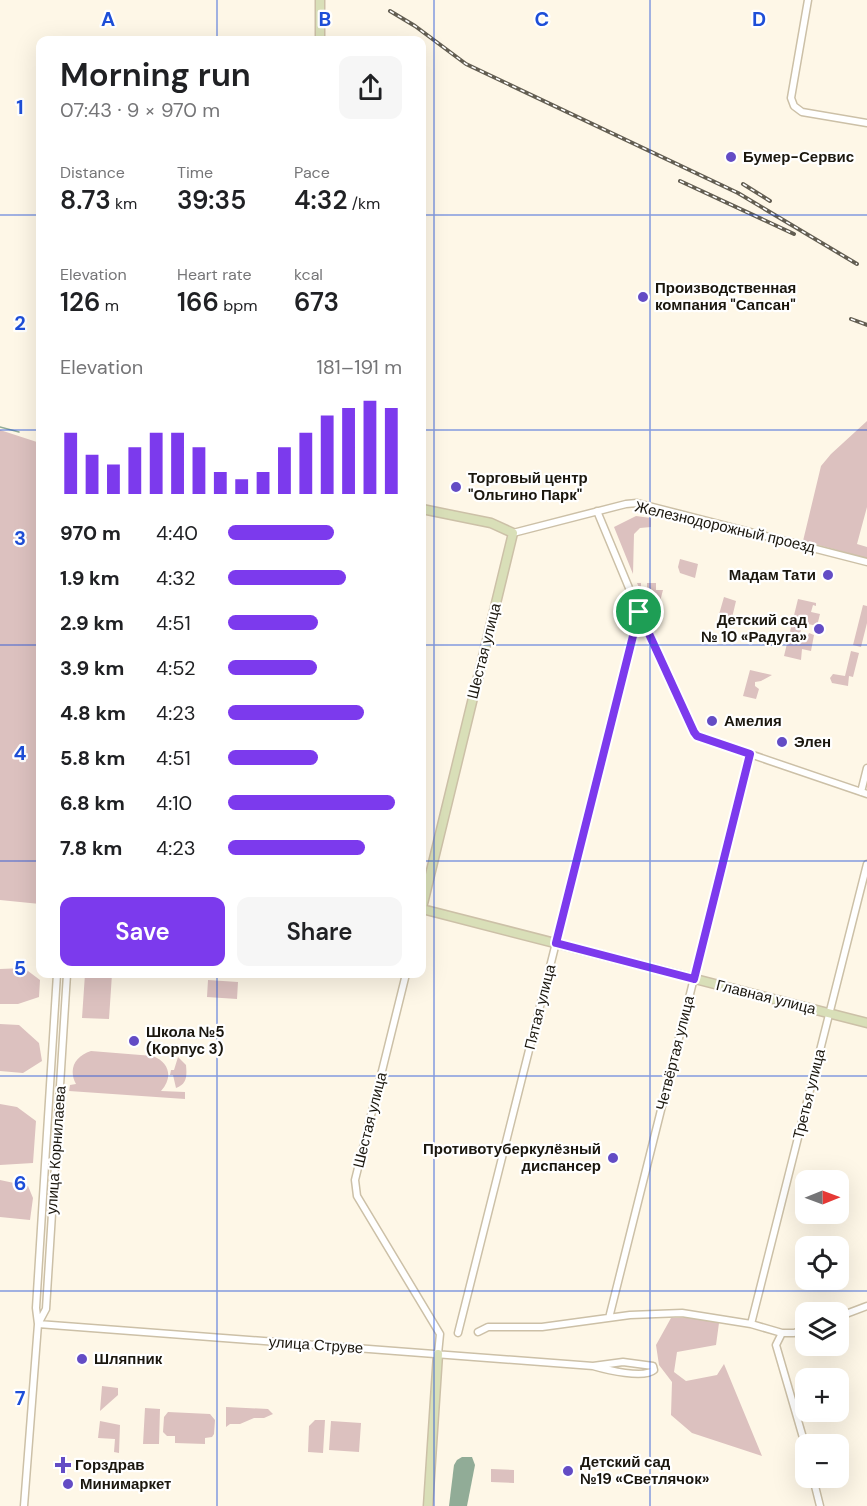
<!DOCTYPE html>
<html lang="en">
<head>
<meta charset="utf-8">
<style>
  :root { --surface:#fff; --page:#f6f6f6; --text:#202124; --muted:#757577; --accent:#7c3aed }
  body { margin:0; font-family:"DM Sans",sans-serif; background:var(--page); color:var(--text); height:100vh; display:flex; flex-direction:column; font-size:22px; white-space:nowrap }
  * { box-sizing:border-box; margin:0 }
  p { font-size:20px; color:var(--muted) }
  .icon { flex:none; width:33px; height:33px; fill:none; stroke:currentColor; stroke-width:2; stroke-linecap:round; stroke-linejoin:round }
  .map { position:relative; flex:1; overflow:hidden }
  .drawer { position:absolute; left:36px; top:36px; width:390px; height:942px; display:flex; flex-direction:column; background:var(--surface); border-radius:12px; box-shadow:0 6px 24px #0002 }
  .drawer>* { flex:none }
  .needle { width:39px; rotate:89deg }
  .controls { position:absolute; left:795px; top:1170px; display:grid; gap:12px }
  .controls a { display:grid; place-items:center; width:54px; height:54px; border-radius:12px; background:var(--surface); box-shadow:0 6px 24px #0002; font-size:30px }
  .pin { position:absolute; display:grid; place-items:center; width:51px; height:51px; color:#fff; margin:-26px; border:3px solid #fff; border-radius:50%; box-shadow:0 2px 6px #0007 }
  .round { display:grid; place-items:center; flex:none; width:63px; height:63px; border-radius:12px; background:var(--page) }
  .overview { display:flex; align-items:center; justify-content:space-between; height:102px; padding:0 24px }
  h1 { font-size:33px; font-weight:600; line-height:45px }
  .figures { display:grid; grid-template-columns:repeat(3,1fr); gap:9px; height:102px; padding:6px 24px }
  .figures div { display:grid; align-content:center }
  .figures b { font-size:26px; font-weight:600 }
  .figures small { font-size:16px; font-weight:400 }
  .figures p { font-size:16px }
  .chart { height:168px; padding:12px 24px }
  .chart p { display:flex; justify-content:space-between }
  .chart svg { width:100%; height:108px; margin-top:6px; stroke:var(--accent); stroke-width:6 }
  .button { display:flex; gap:12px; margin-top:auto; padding:12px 24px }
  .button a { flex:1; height:69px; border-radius:12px; background:var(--accent); color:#fff; font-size:24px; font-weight:600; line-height:69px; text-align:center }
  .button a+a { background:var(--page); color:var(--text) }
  ul { padding:0 24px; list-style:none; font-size:20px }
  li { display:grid; grid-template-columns:96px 72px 1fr; align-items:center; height:45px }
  li i { height:15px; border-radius:8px; background:var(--accent) }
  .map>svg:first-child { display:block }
  .green { fill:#dcc1bf }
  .water { fill:#91ac97 }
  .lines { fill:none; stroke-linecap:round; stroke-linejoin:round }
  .stream { stroke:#91ac97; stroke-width:1.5 }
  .street-casing { stroke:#ccc0a7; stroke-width:9 }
  .secondary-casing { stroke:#ccc0a7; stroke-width:11 }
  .street { stroke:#fff; stroke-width:6 }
  .secondary { stroke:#d9dfb8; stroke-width:8 }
  .rail-casing { stroke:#635e52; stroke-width:4 }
  .rail { stroke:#fff; stroke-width:1.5; stroke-dasharray:4.5; stroke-linecap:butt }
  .route-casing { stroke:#fff; stroke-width:12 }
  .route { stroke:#7c3aed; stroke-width:8 }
  .grid { fill:none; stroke:#1d4ed8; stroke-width:1.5; stroke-opacity:0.55 }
  .poi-dot { fill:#634cc5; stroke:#fff; stroke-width:2 }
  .labels { text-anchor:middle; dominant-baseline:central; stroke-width:4.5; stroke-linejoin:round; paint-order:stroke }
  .poi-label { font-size:15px; font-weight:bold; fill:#1b170e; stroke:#fff; text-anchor:start }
  .street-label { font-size:15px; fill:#1b170e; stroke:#fff }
  .grid-label { font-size:20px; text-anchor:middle; font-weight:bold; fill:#1d4ed8; stroke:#fff; stroke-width:4.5; stroke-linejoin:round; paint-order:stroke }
</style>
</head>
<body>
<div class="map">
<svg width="867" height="1506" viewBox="0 0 867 1506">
  <rect width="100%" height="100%" fill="#fef7e7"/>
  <path class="green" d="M 867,421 L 867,507 L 857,544 L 867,547 L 867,558 L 803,541 L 821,466 L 831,454 Z
    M 0,430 L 40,443 L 40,904 L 0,900 Z
    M 636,516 L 651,518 L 651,527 L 640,528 L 634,534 L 633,574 L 614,527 Z
    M 680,559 L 698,564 L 695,578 L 680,573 L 678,567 Z
    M 637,583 L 641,583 L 641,590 L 647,590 L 647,583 L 656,583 L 656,590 L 663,590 L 657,613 L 656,607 L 651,607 L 650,613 Z
    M 724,597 L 736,601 L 731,622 L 718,618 Z
    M 798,599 L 816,603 L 816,606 L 813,605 L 811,612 L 820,614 L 817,626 L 804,623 L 801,628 L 800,637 L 807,638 L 809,633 L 814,635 L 811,651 L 802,649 L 801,660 L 784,656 Z
    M 863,605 L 867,606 L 867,623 L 861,647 L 853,645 Z
    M 851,651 L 859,653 L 853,677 L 849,676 L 848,686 L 832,683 L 830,678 L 833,674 L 845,676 Z
    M 750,670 L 772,675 L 761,681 L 755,682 L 755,686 L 759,689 L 756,699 L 743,696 Z
    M 24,968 L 40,980 L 39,997 L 18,1004 L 0,1004 L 0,969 Z
    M 85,974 L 112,974 L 109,1019 L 82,1018 Z
    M 208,980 L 238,982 L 237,999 L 207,997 Z
    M 0,1024 L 19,1025 L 39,1043 L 42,1061 L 23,1073 L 0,1071 Z
    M 91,1051 L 153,1056 C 170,1063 173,1078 161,1091 L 185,1092 L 185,1099 L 69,1091 L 70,1085 L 76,1084 C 68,1069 75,1056 91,1051 Z
    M 178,1057 L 186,1065 C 187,1076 187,1084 176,1088 L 173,1075 L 170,1075 L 171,1070 L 174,1070 Z
    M 0,1104 L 17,1107 L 36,1121 L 33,1163 L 0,1165 Z
    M 0,1180 L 28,1186 L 33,1198 L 30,1220 L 0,1217 Z
    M 693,1317 L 719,1323 L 716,1345 L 677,1352 L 674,1372 L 686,1381 L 717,1375 L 724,1364 L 762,1456 L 692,1433 L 671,1415 L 672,1382 L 659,1365 L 656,1345 L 671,1318 Z
    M 102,1386 L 118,1388 L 118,1395 L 100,1411 Z
    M 226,1407 L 268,1409 L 273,1414 L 264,1418 L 254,1418 L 240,1424 L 230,1424 L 226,1427 Z
    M 145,1408 L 160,1409 L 159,1444 L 143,1444 Z
    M 168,1412 L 210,1414 L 215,1420 L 214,1434 L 212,1437 L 205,1438 L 205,1444 L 175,1443 L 175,1436 L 167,1436 L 163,1432 L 164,1417 Z
    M 315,1420 L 325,1420 L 323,1453 L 308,1452 L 309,1426 Z
    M 100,1421 L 120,1425 L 119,1453 L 114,1452 L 115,1439 L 98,1438 Z
    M 331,1421 L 361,1423 L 359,1452 L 329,1450 Z
    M 491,1469 L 514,1470 L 514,1483 L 491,1482 Z"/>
  <path class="water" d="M 462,1457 L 472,1457 L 475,1465 L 467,1506 L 449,1506 L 454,1465 L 457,1460 Z"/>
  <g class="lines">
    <path class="stream" d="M 0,427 L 19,432"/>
    <defs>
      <path id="street" d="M 808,0 L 791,98 L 794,106 L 802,112 L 867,123
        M 597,511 L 639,612 L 694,732 L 697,736 L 867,794
        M 513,533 L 626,504 L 637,503 L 867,562
        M 861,792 L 867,768
        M 57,974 L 36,1308 L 38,1324 L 46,1309 L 67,974
        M 406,974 L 355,1180 L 357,1196 L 440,1334 L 438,1354
        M 838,1317 L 867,1306
        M 609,1318 L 750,754
        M 751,1324 L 867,864
        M 478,1332 L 488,1327 L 542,1327 L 630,1315 L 682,1313 L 751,1324 L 782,1333 L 794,1333 L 806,1329
        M 458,1333 L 639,612
        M 782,1333 L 776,1345 L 806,1448
        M 623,1362 L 653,1366 L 654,1370 C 644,1379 607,1370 593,1366 Z
        M 813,1478 L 820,1506
        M 24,1506 L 38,1324 L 593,1366"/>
      <path id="secondary" d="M 320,40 L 320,0
        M 422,509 L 491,523 L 513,533 L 422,908
        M 422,909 L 867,1023
        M 428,1506 L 438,1354"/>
    </defs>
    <use href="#street" class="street-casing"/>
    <use href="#secondary" class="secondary-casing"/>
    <use href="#street" class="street"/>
    <use href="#secondary" class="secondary"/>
    <defs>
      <path id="rail" d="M 390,11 L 415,26 L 466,64 L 738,193 L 857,264
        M 680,181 L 794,234
        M 743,184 L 770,201
        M 851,319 L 867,325"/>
    </defs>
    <use href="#rail" class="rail-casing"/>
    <use href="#rail" class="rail"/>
  </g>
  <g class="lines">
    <defs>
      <path id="route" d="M 639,612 L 694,732 L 697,736 L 750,754 L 694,979 L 556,943 Z"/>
    </defs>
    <use href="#route" class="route-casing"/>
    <use href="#route" class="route"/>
  </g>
  <path class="grid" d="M 217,0 L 217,40M 434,0 L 434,1506M 650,0 L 650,1506M 0,215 L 40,215M 422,215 L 867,215M 0,430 L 40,430M 422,430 L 867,430M 0,645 L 40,645M 422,645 L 867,645M 0,861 L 40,861M 422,861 L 867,861M 217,974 L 217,1506M 0,1076 L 867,1076M 0,1291 L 867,1291"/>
  <g class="poi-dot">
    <circle cx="731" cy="157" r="6"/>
    <circle cx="643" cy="297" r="6"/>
    <circle cx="456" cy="487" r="6"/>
    <circle cx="828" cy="575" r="6"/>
    <circle cx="819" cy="629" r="6"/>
    <circle cx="712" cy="721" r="6"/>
    <circle cx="782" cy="742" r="6"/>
    <circle cx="134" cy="1041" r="6"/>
    <circle cx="613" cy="1158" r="6"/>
    <circle cx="82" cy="1359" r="6"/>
    <path d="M60 1456h6v6h6v6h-6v6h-6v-6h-6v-6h6z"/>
    <circle cx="568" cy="1471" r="6"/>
    <circle cx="68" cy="1484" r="6"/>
  </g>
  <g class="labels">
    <g class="poi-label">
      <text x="743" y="157">Бумер-Сервис</text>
      <text x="655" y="288">Производственная<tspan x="655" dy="17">компания "Сапсан"</tspan></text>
      <text x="468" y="478">Торговый центр<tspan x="468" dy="17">"Ольгино Парк"</tspan></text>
      <text x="816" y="575" text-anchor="end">Мадам Тати</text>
      <text x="807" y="620" text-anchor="end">Детский сад<tspan x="807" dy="17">№ 10 «Радуга»</tspan></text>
      <text x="724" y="721">Амелия</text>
      <text x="794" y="742">Элен</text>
      <text x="146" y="1032">Школа №5<tspan x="146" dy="17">(Корпус 3)</tspan></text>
      <text x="601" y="1149" text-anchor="end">Противотуберкулёзный<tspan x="601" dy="17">диспансер</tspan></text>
      <text x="94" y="1359">Шляпник</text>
      <text x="580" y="1462">Детский сад<tspan x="580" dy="17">№19 «Светлячок»</tspan></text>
      <text x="75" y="1465">Горздрав</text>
      <text x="80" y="1484">Минимаркет</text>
    </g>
    <g class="street-label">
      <text transform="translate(725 527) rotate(13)">Железнодорожный проезд</text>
      <text transform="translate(484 651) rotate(-76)">Шестая улица</text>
      <text transform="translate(766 997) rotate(14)">Главная улица</text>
      <text transform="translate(540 1007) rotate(-76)">Пятая улица</text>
      <text transform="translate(675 1053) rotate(-76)">Четвёртая улица</text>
      <text transform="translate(809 1094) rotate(-76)">Третья улица</text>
      <text transform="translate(370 1120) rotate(-76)">Шестая улица</text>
      <text transform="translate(56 1150) rotate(-86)">улица Корнилаева</text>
      <text transform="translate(316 1345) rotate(4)">улица Струве</text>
    </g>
  </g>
  <g class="grid-label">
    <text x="108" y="26">A</text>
    <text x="325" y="26">B</text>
    <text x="542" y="26">C</text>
    <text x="759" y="26">D</text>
    <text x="20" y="114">1</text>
    <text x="20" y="330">2</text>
    <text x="20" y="545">3</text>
    <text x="20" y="760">4</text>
    <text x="20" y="975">5</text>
    <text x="20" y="1190">6</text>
    <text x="20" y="1405">7</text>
  </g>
</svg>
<div class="controls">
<a><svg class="needle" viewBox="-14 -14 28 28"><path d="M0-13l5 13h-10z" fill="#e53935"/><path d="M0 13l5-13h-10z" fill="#757577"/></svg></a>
<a><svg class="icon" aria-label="locate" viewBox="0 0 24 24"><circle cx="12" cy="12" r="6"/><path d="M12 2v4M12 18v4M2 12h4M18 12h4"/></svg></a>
<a><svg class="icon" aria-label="layers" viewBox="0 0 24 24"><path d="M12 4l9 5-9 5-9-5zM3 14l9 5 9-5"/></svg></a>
<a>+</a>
<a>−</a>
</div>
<div class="pin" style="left:639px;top:612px;background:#1e9e55"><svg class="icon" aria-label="arrive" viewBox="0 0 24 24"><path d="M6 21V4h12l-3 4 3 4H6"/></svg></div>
<section class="drawer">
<div class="overview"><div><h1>Morning run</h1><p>07:43 · 9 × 970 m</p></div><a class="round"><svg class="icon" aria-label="share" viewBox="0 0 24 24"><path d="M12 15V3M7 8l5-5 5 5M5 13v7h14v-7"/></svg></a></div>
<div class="figures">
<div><p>Distance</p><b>8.73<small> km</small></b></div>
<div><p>Time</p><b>39:35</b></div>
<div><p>Pace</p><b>4:32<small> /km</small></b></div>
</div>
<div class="figures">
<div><p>Elevation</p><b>126<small> m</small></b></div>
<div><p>Heart rate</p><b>166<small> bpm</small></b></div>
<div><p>kcal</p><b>673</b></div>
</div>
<div class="chart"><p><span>Elevation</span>181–191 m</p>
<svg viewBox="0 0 160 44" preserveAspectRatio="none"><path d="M5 44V19M15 44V28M25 44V32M35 44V25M45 44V19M55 44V19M65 44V25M75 44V35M85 44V38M95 44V35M105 44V25M115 44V19M125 44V12M135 44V9M145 44V6M155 44V9"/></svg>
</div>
<ul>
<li><b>970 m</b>4:40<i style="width:61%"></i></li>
<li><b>1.9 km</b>4:32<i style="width:68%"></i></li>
<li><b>2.9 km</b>4:51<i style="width:52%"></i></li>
<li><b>3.9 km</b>4:52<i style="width:51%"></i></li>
<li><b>4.8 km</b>4:23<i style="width:78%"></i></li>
<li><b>5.8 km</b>4:51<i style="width:52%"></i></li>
<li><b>6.8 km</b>4:10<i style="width:96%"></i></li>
<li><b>7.8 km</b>4:23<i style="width:79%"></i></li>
</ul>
<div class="button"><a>Save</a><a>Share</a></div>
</section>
</div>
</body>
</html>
